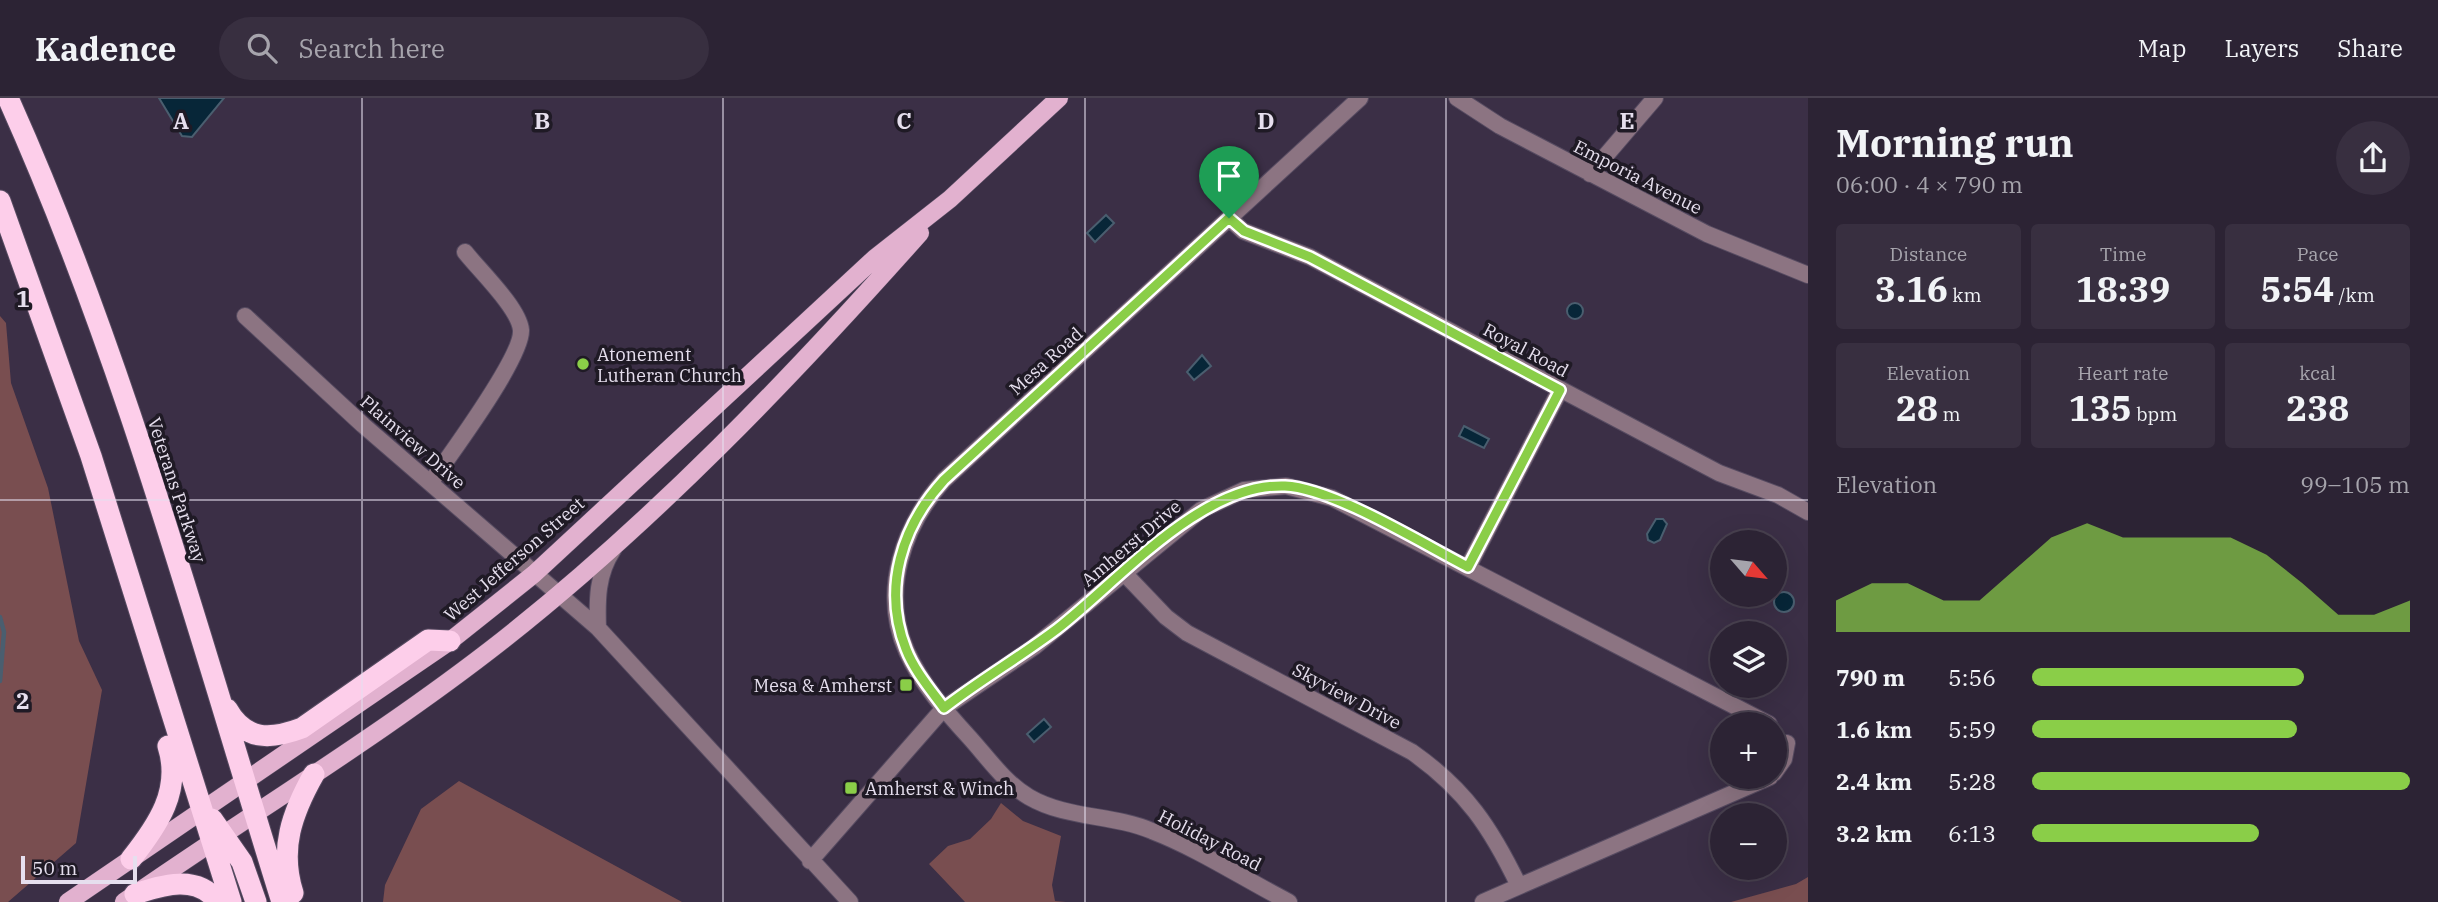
<!DOCTYPE html>
<html lang="en">
<head>
<meta charset="utf-8">
<style>
  :root { --surface:#2c2334; --page:#382f40; --text:#f1f3f6; --muted:#a6a4ac; --line:#48404f; --accent:#8ace48 }
  body { margin:0; font-family:"IBM Plex Serif",serif; background:var(--page); color:var(--text); height:100vh; display:flex; flex-direction:column; font-size:26px; white-space:nowrap }
  * { box-sizing:border-box; margin:0 }
  p { font-size:23px; color:var(--muted) }
  .icon { flex:none; width:38px; height:38px; fill:none; stroke:currentColor; stroke-width:2; stroke-linecap:round; stroke-linejoin:round }
  .map { position:relative; flex:1; overflow:hidden }
  .panel { display:flex; flex-direction:column; background:var(--surface); width:630px }
  .panel>* { flex:none }
  .needle { width:46px; rotate:118deg }
  .fabs { position:absolute; left:1710px; top:432px; display:grid; gap:14px }
  .fabs a { display:grid; place-items:center; width:77px; height:77px; border-radius:50%; background:var(--surface); box-shadow:0 7px 28px #0002,0 0 0 2px var(--line); font-size:35px }
  .scale { position:absolute; left:21px; bottom:18px; width:116px; box-sizing:border-box; padding-left:7px; border:4px solid #e6dfee; border-top:0; font-size:19px; line-height:24px; white-space:nowrap; color:#e6dfee; -webkit-text-stroke:5px #1f1a25; paint-order:stroke }
  .pin { position:absolute; display:grid; place-items:center; width:60px; height:60px; color:#fff; margin:-72px -30px; border-radius:50% 50% 50% 0; rotate:-45deg; box-shadow:0 0 7px #0007 }
  .pin .icon { rotate:45deg }
  .round { display:grid; place-items:center; flex:none; width:74px; height:74px; border-radius:37px; background:var(--page) }
  .head { display:flex; align-items:center; justify-content:space-between; height:119px; padding:0 28px }
  h1 { font-size:38px; font-weight:700; line-height:52px }
  .metrics { display:grid; grid-template-columns:repeat(3,1fr); gap:10px; height:119px; padding:7px 28px }
  .metrics div { display:grid; align-content:center; border-radius:7px; background:var(--page); text-align:center }
  .metrics b { font-size:35px; font-weight:700 }
  .metrics small { font-size:19px; font-weight:400 }
  .metrics p { font-size:19px }
  .chart { height:196px; padding:14px 28px }
  .chart p { display:flex; justify-content:space-between }
  .chart svg { width:100%; height:126px; margin-top:7px; fill:var(--accent); opacity:.7 }
  ul { padding:0 28px; list-style:none; font-size:23px }
  li { display:grid; grid-template-columns:112px 84px 1fr; align-items:center; height:52px }
  li i { height:18px; border-radius:9px; background:var(--accent) }
  header { display:flex; align-items:center; gap:42px; box-sizing:border-box; height:98px; padding:0 35px; background:var(--surface); border-bottom:2px solid var(--line) }
  header strong { font-size:33px }
  nav { display:flex; gap:38px; margin-inline-start:auto; font-size:24px }
  .search { width:490px; height:63px; background:var(--page); display:flex; align-items:center; gap:18px; box-sizing:border-box; padding:0 24px; border-radius:38px; color:var(--muted); font-size:26px }
  main { display:flex; flex:1; min-height:0 }
  .map>svg:first-child { display:block }
  .green { fill:#794e50 }
  .water { fill:#072638; stroke:#4a5e6f; stroke-width:2 }
  .lines { fill:none; stroke-linecap:round; stroke-linejoin:round }
  .stream { stroke:#4a5e6f; stroke-width:4.5 }
  .minor-casing { stroke:#564b61; stroke-width:18 }
  .major-casing { stroke:#564b61; stroke-width:19 }
  .highway-casing { stroke:#564b61; stroke-width:23 }
  .minor { stroke:#8c7482; stroke-width:16 }
  .major { stroke:#e2b1cf; stroke-width:18 }
  .highway { stroke:#fdceea; stroke-width:21 }
  .route-casing { stroke:#fff; stroke-width:14 }
  .route { stroke:#8ace48; stroke-width:9 }
  .grid { fill:none; stroke:#e6dfee; stroke-width:2; stroke-opacity:0.55 }
  .poi-dot { fill:#8ace48; stroke:#1f1a25; stroke-width:2.5 }
  .labels { text-anchor:middle; dominant-baseline:central; stroke-width:7; stroke-linejoin:round; paint-order:stroke }
  .street-label { font-size:18px; fill:#e6dfee; stroke:#1f1a25 }
  .poi-label { font-size:18px; fill:#e6dfee; stroke:#1f1a25; text-anchor:start }
  .grid-label { font-size:23px; text-anchor:middle; font-weight:bold; fill:#e6dfee; stroke:#1f1a25; stroke-width:7; stroke-linejoin:round; paint-order:stroke }
</style>
</head>
<body>
<header>
<strong>Kadence</strong>
<div class="search"><svg class="icon" aria-label="search" viewBox="0 0 24 24"><circle cx="10" cy="10" r="6"/><path d="M15 15l6 6"/></svg>Search here</div>
<nav><a>Map</a><a>Layers</a><a>Share</a></nav>
</header>
<main>
<div class="map">
<svg width="1808" height="804" viewBox="0 0 1808 804">
  <rect width="100%" height="100%" fill="#3b2f46"/>
  <path class="green" d="M 0,218 L 6,225 L 11,285 L 48,390 L 79,543 L 102,592 L 76,745 L 8,804 L 0,804 Z
    M 459,683 L 682,804 L 383,804 L 385,787 L 421,711 Z
    M 1001,705 L 1023,723 L 1061,738 L 1052,787 L 1055,803 L 1066,804 L 965,804 L 929,766 L 948,748 L 970,741 L 991,721 Z
    M 1808,779 L 1808,804 L 1731,804 L 1796,786 Z"/>
  <path class="water" d="M 159,0 L 224,0 L 192,39 L 182,38 Z
    M 1106,117 L 1114,125 L 1095,144 L 1087,135 Z
    M1567 213a8 8 0 1 1 16 0a8 8 0 1 1-16 0Z
    M 1202,257 L 1211,268 L 1194,282 L 1187,274 Z
    M 1464,328 L 1489,341 L 1484,350 L 1459,338 Z
    M 1656,421 L 1663,421 L 1667,426 L 1660,442 L 1654,445 L 1648,442 L 1647,436 Z
    M1774 504a10 10 0 1 1 20 0a10 10 0 1 1-20 0Z
    M 1044,621 L 1051,629 L 1034,644 L 1027,636 Z"/>
  <g class="lines">
    <path class="stream" d="M 0,519 L 4,534 L 0,583"/>
    <defs>
      <path id="minor" d="M 1457,0 L 1500,28 L 1707,136 L 1808,177
        M 1590,76 L 1655,0
        M 1229,120 L 1243,133 L 1310,159 L 1719,375 L 1778,397 L 1808,414
        M 245,218 L 363,327 L 598,530 L 850,804
        M 431,384 C 449,358 523,259 521,232 C 519,210 479,172 465,154
        M 1468,469 L 1560,292
        M 1124,475 L 1166,519 L 1187,535 L 1412,654 C 1466,692 1491,730 1519,788
        M 598,530 C 597,502 597,476 613,452
        M 1774,675 L 1784,661 L 1787,645
        M 810,763 L 944,610 L 1034,549 L 1201,412 L 1244,392 L 1286,388 L 1332,400 L 1769,626
        M 1289,804 C 1244,781 1199,751 1152,733 C 1112,716 1067,721 1029,699 C 1005,685 988,660 969,639 C 946,614 921,585 907,554 C 880,494 903,428 944,382 L 1360,0
        M 1483,804 L 1770,679"/>
      <path id="major" d="M 68,804 L 450,543 L 534,476 L 875,160 L 950,101 L 1059,0
        M 124,804 C 250,716 382,637 503,542 C 655,422 791,280 920,135"/>
      <path id="highway" d="M 8,0 C 124,258 198,535 282,804
        M 0,103 L 91,358 L 231,804
        M 227,611 C 245,643 270,642 302,630 L 428,542 L 450,543
        M 212,721 L 242,764 L 256,804
        M 131,761 C 158,727 182,692 168,648
        M 293,795 C 279,751 292,715 314,676
        M 135,796 C 163,787 197,776 218,804"/>
    </defs>
    <use href="#minor" class="minor-casing"/>
    <use href="#major" class="major-casing"/>
    <use href="#highway" class="highway-casing"/>
    <use href="#minor" class="minor"/>
    <use href="#major" class="major"/>
    <use href="#highway" class="highway"/>
  </g>
  <g class="lines">
    <defs>
      <path id="route" d="M 1229,120 L 1244,133 L 1310,159 L 1560,292 L 1468,469 C 1423,446 1333,390 1285,388 C 1201,385 1120,482 1057,531 C 1020,559 980,582 944,610 C 930,591 914,572 906,551 C 882,490 902,428 944,382 Z"/>
    </defs>
    <use href="#route" class="route-casing"/>
    <use href="#route" class="route"/>
  </g>
  <path class="grid" d="M 362,0 L 362,804M 723,0 L 723,804M 1085,0 L 1085,804M 1446,0 L 1446,804M 0,402 L 1808,402"/>
  <g class="poi-dot">
    <circle cx="583" cy="266" r="7"/>
    <rect x="899" y="580" width="14" height="14" rx="3.5"/>
    <rect x="844" y="683" width="14" height="14" rx="3.5"/>
  </g>
  <g class="labels">
    <g class="street-label">
      <text transform="translate(1638 79) rotate(27)">Emporia Avenue</text>
      <text transform="translate(1526 252) rotate(28)">Royal Road</text>
      <text transform="translate(1046 263) rotate(-42)">Mesa Road</text>
      <text transform="translate(413 344) rotate(41)">Plainview Drive</text>
      <text transform="translate(177 392) rotate(72)">Veterans Parkway</text>
      <text transform="translate(1131 445) rotate(-40)">Amherst Drive</text>
      <text transform="translate(514 461) rotate(-41)">West Jefferson Street</text>
      <text transform="translate(1347 598) rotate(28)">Skyview Drive</text>
      <text transform="translate(1210 742) rotate(27)">Holiday Road</text>
    </g>
    <g class="poi-label">
      <text x="597" y="256">Atonement<tspan x="597" dy="21">Lutheran Church</tspan></text>
      <text x="892" y="587" text-anchor="end">Mesa &amp; Amherst</text>
      <text x="865" y="690">Amherst &amp; Winch</text>
    </g>
  </g>
  <g class="grid-label">
    <text x="181" y="31">A</text>
    <text x="542" y="31">B</text>
    <text x="904" y="31">C</text>
    <text x="1266" y="31">D</text>
    <text x="1627" y="31">E</text>
    <text x="23" y="209">1</text>
    <text x="23" y="611">2</text>
  </g>
</svg>
<div class="fabs">
<a><svg class="needle" viewBox="-14 -14 28 28"><path d="M0-13l5 13h-10z" fill="#e53935"/><path d="M0 13l5-13h-10z" fill="#a6a4ac"/></svg></a>
<a><svg class="icon" aria-label="layers" viewBox="0 0 24 24"><path d="M12 4l9 5-9 5-9-5zM3 14l9 5 9-5"/></svg></a>
<a>+</a>
<a>−</a>
</div>
<div class="scale">50 m</div>
<div class="pin" style="left:1229px;top:120px;background:#1e9e55"><svg class="icon" aria-label="arrive" viewBox="0 0 24 24"><path d="M6 21V4h12l-3 4 3 4H6"/></svg></div>
</div>
<section class="panel">
<div class="head"><div><h1>Morning run</h1><p>06:00 · 4 × 790 m</p></div><a class="round"><svg class="icon" aria-label="share" viewBox="0 0 24 24"><path d="M12 15V3M7 8l5-5 5 5M5 13v7h14v-7"/></svg></a></div>
<div class="metrics">
<div><p>Distance</p><b>3.16<small> km</small></b></div>
<div><p>Time</p><b>18:39</b></div>
<div><p>Pace</p><b>5:54<small> /km</small></b></div>
</div>
<div class="metrics">
<div><p>Elevation</p><b>28<small> m</small></b></div>
<div><p>Heart rate</p><b>135<small> bpm</small></b></div>
<div><p>kcal</p><b>238</b></div>
</div>
<div class="chart"><p><span>Elevation</span>99–105 m</p>
<svg viewBox="0 0 160 44" preserveAspectRatio="none"><path d="M0 44V33L10 27L20 27L30 33L40 33L50 22L60 11L70 6L80 11L90 11L100 11L110 11L120 17L130 27L140 38L150 38L160 33V44z"/></svg>
</div>
<ul>
<li><b>790 m</b>5:56<i style="width:72%"></i></li>
<li><b>1.6 km</b>5:59<i style="width:70%"></i></li>
<li><b>2.4 km</b>5:28<i style="width:100%"></i></li>
<li><b>3.2 km</b>6:13<i style="width:60%"></i></li>
</ul>
</section>
</main>
</body>
</html>
